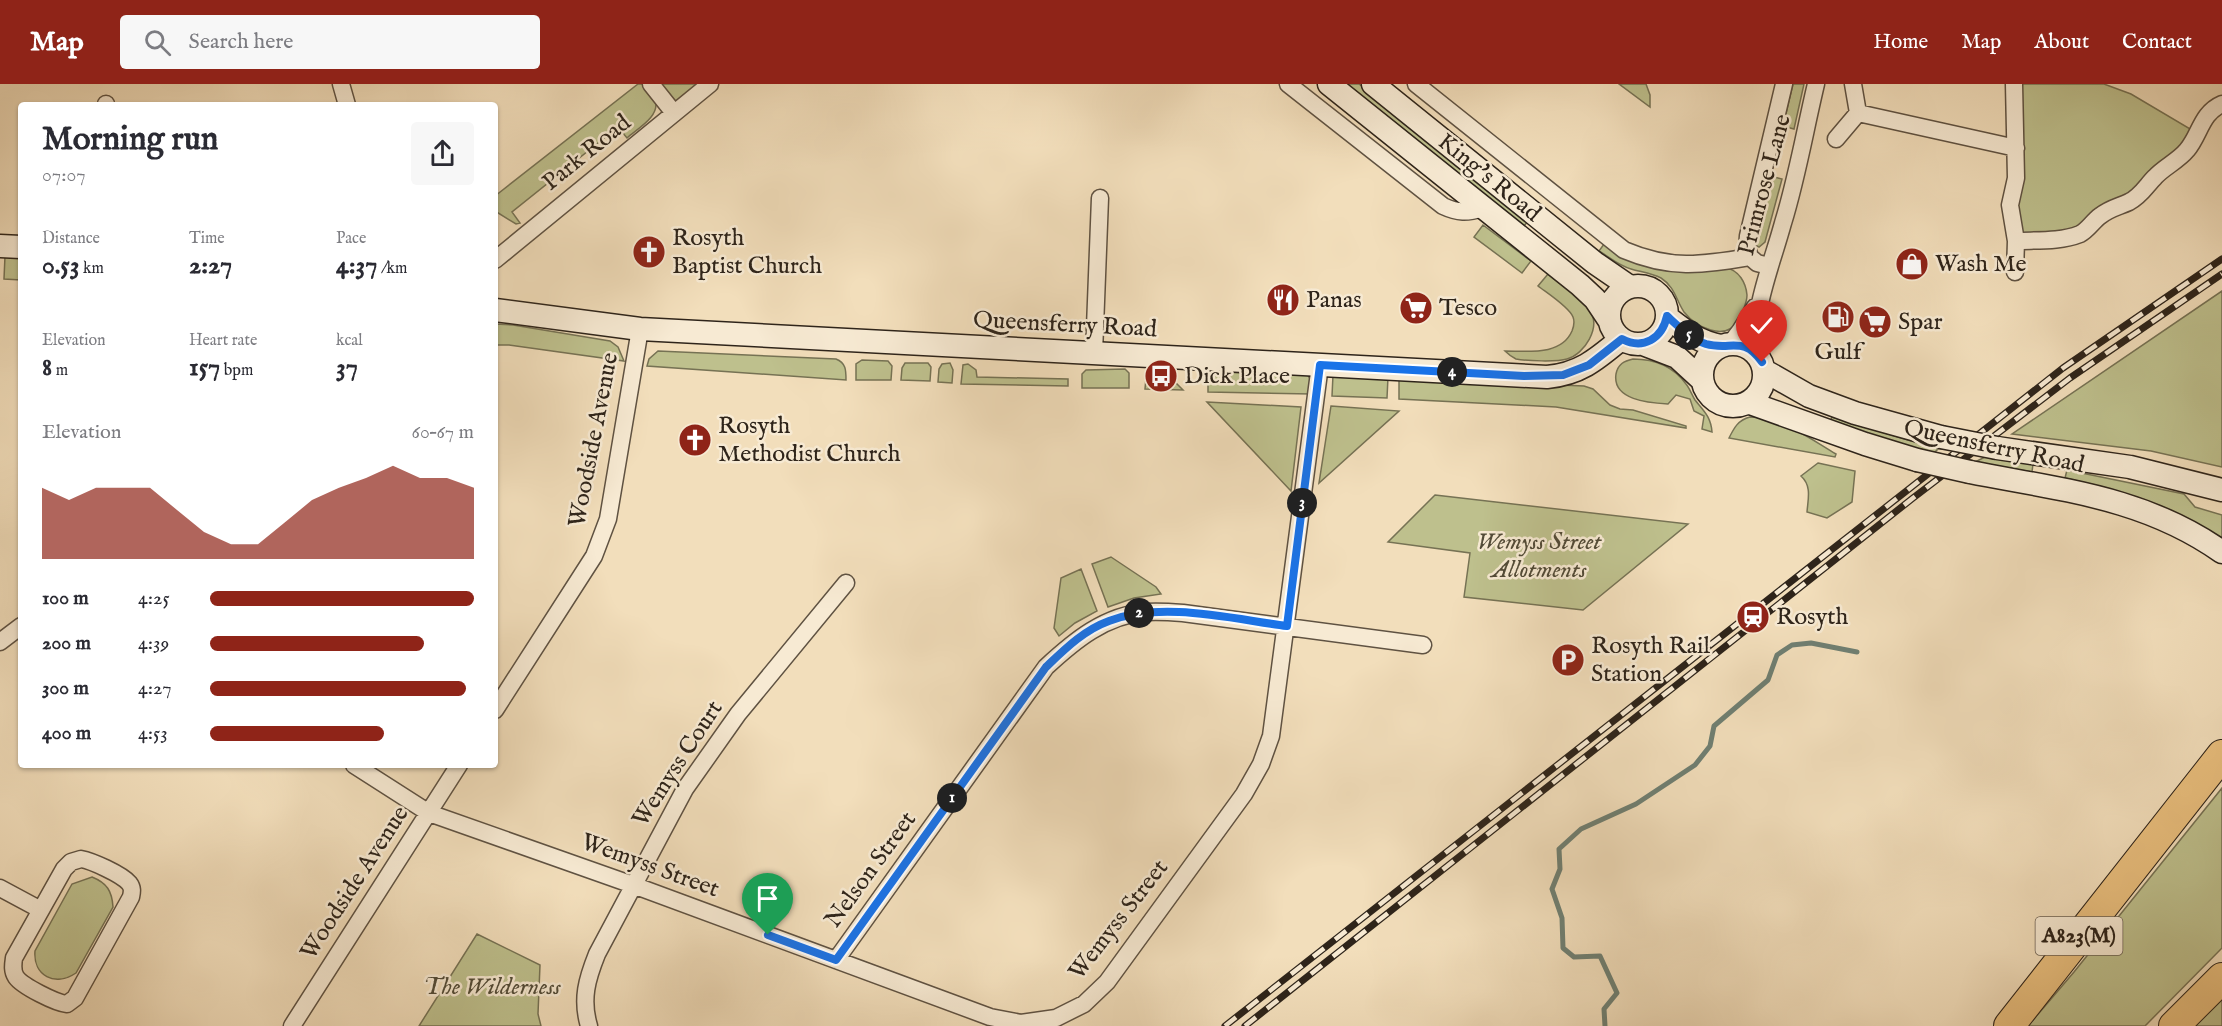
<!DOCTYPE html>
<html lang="en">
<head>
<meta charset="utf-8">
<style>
  :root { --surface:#fff; --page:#f7f7f7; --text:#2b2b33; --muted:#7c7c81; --accent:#8f2418 }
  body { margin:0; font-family:"IM FELL English",serif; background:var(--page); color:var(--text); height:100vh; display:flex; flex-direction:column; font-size:22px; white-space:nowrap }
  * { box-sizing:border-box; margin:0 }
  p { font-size:20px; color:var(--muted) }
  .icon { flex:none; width:33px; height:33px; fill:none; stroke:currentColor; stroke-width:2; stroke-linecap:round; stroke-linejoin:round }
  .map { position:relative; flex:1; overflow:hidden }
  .side { position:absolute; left:18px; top:18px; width:480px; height:666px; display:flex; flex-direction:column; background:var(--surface); border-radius:6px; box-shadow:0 2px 4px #0004 }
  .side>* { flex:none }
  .pin { position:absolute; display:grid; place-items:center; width:51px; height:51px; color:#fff; margin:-62px -26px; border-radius:50% 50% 50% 0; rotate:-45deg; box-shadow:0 0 6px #0007 }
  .pin .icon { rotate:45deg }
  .km { position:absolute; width:30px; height:30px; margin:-15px; border-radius:50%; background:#222; color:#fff; font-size:16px; line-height:30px; text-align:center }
  .round { display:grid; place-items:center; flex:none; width:63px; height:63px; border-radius:6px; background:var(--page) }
  .headline { display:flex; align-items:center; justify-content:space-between; height:102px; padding:0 24px }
  h1 { font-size:33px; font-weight:800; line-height:45px }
  .metrics { display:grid; grid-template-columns:repeat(3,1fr); gap:9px; height:102px; padding:6px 24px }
  .metrics div { display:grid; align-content:center }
  .metrics b { font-size:26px; font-weight:800 }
  .metrics small { font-size:16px; font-weight:400 }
  .metrics p { font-size:16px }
  .chart { height:168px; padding:12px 24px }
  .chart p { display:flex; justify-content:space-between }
  .chart svg { width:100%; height:108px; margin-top:6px; fill:var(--accent); opacity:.7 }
  ul { padding:0 24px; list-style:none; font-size:20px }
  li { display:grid; grid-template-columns:96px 72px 1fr; align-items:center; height:45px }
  li i { height:15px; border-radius:8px; background:var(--accent) }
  header { display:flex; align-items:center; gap:36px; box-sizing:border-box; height:84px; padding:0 30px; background:var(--accent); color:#fff }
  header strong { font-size:28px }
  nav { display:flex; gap:33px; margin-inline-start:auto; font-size:21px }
  .search { width:420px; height:54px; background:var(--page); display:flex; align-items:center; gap:15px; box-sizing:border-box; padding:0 21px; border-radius:6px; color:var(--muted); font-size:22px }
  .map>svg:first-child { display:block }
  .green { fill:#bec08d; stroke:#767254; stroke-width:1.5 }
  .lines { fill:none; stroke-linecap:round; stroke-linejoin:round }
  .stream { stroke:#6f7f72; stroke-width:5 }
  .street-casing { stroke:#5f5242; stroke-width:19 }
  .secondary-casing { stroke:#2e241a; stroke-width:25 }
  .highway-casing { stroke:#2e241a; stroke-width:32 }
  .street { stroke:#f7ead3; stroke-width:16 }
  .secondary { stroke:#f7ead3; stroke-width:22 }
  .highway { stroke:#e9bf7e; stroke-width:30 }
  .rail-casing { stroke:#2e241a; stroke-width:7 }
  .rail { stroke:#f7ead3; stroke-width:4.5; stroke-dasharray:14; stroke-linecap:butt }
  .secondary-bridge-casing { stroke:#2e241a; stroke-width:25; stroke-linecap:butt }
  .secondary-bridge { stroke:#f7ead3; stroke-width:22 }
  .route-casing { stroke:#fff; stroke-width:12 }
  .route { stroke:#1a73e8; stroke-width:8 }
  .labels { text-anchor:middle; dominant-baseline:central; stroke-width:5; stroke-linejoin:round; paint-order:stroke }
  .shield { fill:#f7ead3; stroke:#6a5f52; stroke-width:1.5 }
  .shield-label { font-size:22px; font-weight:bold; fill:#2e241a }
  .street-label { font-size:24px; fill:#2e241a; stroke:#f7ead3 }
  .poi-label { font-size:24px; fill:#2e241a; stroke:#f7ead3; text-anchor:start }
  .park-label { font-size:24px; font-style:italic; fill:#524b37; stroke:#f7ead3 }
</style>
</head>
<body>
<header>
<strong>Map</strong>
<div class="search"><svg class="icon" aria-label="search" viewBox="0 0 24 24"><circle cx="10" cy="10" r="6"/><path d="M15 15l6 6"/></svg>Search here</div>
<nav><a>Home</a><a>Map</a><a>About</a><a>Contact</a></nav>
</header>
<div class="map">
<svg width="2222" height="942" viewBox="0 0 2222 942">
  <rect width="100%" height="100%" fill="#f2debb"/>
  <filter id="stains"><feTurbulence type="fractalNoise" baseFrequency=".00333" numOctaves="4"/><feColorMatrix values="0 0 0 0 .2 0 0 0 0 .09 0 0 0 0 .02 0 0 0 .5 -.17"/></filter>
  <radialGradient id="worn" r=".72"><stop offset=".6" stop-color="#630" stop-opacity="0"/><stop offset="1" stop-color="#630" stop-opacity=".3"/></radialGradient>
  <path class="green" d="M 638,0 L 642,0 C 646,5 652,11 655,16 C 661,32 637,45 627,54 L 618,43 L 512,128 L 520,139 L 516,140 L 495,127 L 495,112 Z
    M 659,0 L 696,0 L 693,7 L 675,20 Z
    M 1347,0 L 1359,0 L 1529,136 L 1524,142 Z
    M 1619,0 L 1646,0 L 1650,11 L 1650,23 Z
    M 1793,0 L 1804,0 L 1794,45 L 1783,42 Z
    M 2014,0 L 2104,0 L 2131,10 L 2197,49 L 2192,60 L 2082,149 L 2016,157 Z
    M 1770,92 L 1782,95 L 1765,158 L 1759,163 L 1755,161 L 1754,156 Z
    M 1483,141 L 1531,177 L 1522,189 L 1474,153 Z
    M 1604,160 C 1629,179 1658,189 1690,187 C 1701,187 1715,182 1726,184 C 1739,186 1746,199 1747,211 C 1747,218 1742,230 1738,237 C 1725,258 1696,243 1684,228 C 1676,216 1675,203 1661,194 C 1651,189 1641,188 1631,185 C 1619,182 1609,173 1599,167 Z
    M 5,172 L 21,173 L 21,196 L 4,195 Z
    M 1548,190 C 1561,201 1580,212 1590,227 C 1601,243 1585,270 1567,275 C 1557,278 1527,277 1516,275 C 1512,273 1508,270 1505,267 C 1528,267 1561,272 1572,247 C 1574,242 1575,238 1573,233 C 1569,223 1547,209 1538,202 Z
    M 2222,207 L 2222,383 L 2151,367 L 2012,350 Z
    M 495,240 L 513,241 L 610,257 L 618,263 L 624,277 L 509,261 L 495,261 Z
    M 658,267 L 836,275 C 846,279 846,286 846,296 L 647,282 L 649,275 Z
    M 1633,275 C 1654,275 1673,282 1686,300 C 1690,305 1692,311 1695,316 C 1704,327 1711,333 1712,348 L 1702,345 L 1704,332 L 1694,327 L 1690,315 L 1676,311 L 1668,320 C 1649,319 1612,316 1616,290 C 1618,280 1624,277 1633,275 Z
    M 862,276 L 888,277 L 892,282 L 891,296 L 856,296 L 856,280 Z
    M 905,279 L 928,279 L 931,283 L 930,297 L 901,296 L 902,284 Z
    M 950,279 L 953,286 L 952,299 L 938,298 L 939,285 L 942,280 Z
    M 968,280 L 976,286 L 977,293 L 1068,295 L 1068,302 L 961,300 L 963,281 Z
    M 1125,285 L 1129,289 L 1129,304 L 1082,304 L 1082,290 L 1086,286 Z
    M 1208,288 L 1307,290 L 1311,296 L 1311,310 L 1208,308 Z
    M 1333,291 L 1388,293 L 1387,314 L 1332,312 Z
    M 1146,294 L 1172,295 L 1183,306 L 1145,305 Z
    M 1399,294 L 1584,302 L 1593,305 L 1610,321 L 1620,325 L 1633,326 L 1686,342 L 1686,344 L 1556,323 L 1399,315 Z
    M 1207,318 L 1301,323 L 1291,407 Z
    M 1331,322 L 1399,327 L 1319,399 Z
    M 1750,333 C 1783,334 1809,354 1836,370 L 1835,373 L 1729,354 C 1734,344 1738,336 1750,333 Z
    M 1832,333 L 1938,365 L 1933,370 L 1830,338 Z
    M 1985,373 L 2033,380 L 2032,388 L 1975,378 Z
    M 1818,379 L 1855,387 L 1852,418 L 1827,434 L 1807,428 C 1808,415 1812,402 1801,392 Z
    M 2067,386 L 2184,410 L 2195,423 L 2222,431 L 2222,459 C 2182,422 2117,406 2065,394 Z
    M 1435,411 L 1688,440 L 1583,526 L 1464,513 L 1470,469 L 1388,458 Z
    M 1111,473 L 1156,503 L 1161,510 L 1134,514 L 1108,523 L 1092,480 Z
    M 1081,485 L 1097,527 L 1075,539 L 1059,552 L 1054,544 L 1061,494 Z
    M 2222,704 L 2222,864 L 2145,942 L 2028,942 L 2074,888 Z
    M 92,793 C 107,799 112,807 113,823 L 76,889 C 55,903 33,892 35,867 L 72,800 Z
    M 477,850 L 540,881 L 538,930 L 541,942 L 419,942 Z
    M 2222,913 L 2222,942 L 2194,942 Z"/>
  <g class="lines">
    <path class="stream" d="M 1605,942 L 1604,925 L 1617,909 L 1600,872 L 1574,873 L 1563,864 L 1562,834 L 1552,805 L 1560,785 L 1559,765 L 1581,745 L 1636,720 L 1695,681 L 1710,662 L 1714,642 L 1768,596 L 1777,571 L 1792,561 L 1811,559 L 1857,568"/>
    <defs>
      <path id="street" d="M 341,0 L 347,21
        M 651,0 L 674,29
        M 1288,0 L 1443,122 C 1458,129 1467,129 1483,124
        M 1416,0 L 1624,166 C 1671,186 1701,181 1750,173 L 1757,179 L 1769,182
        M 2014,0 L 2016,94 L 2010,121 L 2016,157 L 2015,188
        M 106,21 L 106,20
        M 1858,29 L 2016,64
        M 1836,55 L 1858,29 L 1853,0
        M 2016,157 C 2037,156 2060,158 2080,150 C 2088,146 2093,137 2100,132 C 2110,124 2118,123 2129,118 C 2141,112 2146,102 2155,93 C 2164,83 2178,77 2187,66 C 2200,51 2201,29 2222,20
        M 1750,173 L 1747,164 L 1748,152 L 1784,0
        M 495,176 L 710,0
        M 1730,260 L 1740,247 L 1755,223
        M 1094,269 L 1100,114
        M 1756,269 C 1753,223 1771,183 1783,139 C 1797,94 1805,46 1816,0
        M 0,558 L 21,542
        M 495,626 L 594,472 L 608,435 L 640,245
        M 354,681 L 429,729 L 633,801 L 990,933 L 1021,939 L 1056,934 L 1084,920 L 1107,898 L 1244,710 L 1261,680 L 1271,652 L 1320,281
        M 81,775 C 92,777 121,790 129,799 C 133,804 132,808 131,813 L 75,914 L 67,920 C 56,919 22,902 16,893 C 12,887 13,881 14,874 L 64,785 L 71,778 Z
        M 0,804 L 41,826
        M 836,876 L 1046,583 C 1074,557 1105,531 1146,528 C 1158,527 1171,528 1183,529 L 1423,561
        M 292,942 L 459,681
        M 589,942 C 581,915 587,895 597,870 L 685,705 L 738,630 L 846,499"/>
      <path id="secondary" d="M 1329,0 L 1580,201 L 1595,215 L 1609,236
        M 1373,0 L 1595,179 L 1630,203
        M 0,162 L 21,163
        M1609 231a29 29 0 1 1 58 0a29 29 0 1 1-58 0Z
        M 495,226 L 640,245 L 1547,293 C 1580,290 1597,275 1621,255
        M 1667,233 C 1685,247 1698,258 1721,262
        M1702 291a31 31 0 1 1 62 0a31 31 0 1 1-62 0Z
        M 1643,260 L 1677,273 L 1702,296
        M 1765,287 L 1809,312 L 1855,329 L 1941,353
        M 1750,319 L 1865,360 L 1917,376
        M 1997,364 L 2130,383 L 2222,406
        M 1970,388 C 2061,406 2144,413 2222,468"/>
      <path id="highway" d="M 2009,942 L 2222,671
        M 2174,942 L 2222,894"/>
    </defs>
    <use href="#street" class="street-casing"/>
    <use href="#secondary" class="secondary-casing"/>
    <use href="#highway" class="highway-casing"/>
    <use href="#street" class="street"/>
    <use href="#secondary" class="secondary"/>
    <use href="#highway" class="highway"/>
    <defs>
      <path id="rail" d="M 1225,942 L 2063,284 L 2222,175
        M 1245,942 L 1913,414 L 2070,294 L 2222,190"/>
    </defs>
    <use href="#rail" class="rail-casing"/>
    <use href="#rail" class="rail"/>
    <defs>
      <path id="secondary-bridge" d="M 1941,353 L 1997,364
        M 1917,376 L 1970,388"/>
    </defs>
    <use href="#secondary-bridge" class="secondary-bridge-casing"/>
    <use href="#secondary-bridge" class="secondary-bridge"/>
  </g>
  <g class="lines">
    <defs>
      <path id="route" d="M 768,851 L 836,876 L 1046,583 C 1065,565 1084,546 1109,537 C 1162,517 1232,535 1287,542 L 1320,281 L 1524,292 L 1563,291 L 1589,281 L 1622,255 C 1643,266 1662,255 1667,232 C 1679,243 1691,255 1706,260 C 1731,267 1743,251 1762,278"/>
    </defs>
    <use href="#route" class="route-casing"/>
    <use href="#route" class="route"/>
  </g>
  <defs>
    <symbol id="church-disc" viewBox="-11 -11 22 22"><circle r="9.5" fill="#8f2418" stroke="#f7ead3"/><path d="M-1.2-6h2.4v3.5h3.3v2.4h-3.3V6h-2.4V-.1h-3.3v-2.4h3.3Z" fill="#fff"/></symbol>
    <symbol id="shop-disc" viewBox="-11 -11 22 22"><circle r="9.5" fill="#8f2418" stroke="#f7ead3"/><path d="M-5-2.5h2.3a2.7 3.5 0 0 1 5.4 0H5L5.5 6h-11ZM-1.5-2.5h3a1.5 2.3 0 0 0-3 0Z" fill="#fff"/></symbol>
    <symbol id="restaurant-disc" viewBox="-11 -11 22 22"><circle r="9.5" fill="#8f2418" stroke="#f7ead3"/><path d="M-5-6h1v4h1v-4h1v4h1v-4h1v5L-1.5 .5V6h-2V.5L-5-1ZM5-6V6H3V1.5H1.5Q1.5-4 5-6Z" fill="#fff"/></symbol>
    <symbol id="supermarket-disc" viewBox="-11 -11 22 22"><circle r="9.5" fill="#8f2418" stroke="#f7ead3"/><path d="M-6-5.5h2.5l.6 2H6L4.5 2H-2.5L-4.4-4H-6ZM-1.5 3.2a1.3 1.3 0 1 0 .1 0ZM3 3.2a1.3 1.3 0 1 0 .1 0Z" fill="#fff"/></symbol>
    <symbol id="fuel-disc" viewBox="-11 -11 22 22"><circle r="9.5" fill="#8f2418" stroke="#f7ead3"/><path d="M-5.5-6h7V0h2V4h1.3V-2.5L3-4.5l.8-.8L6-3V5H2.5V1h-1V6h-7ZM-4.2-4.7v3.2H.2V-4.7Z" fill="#fff"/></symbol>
    <symbol id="bus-disc" viewBox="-11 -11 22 22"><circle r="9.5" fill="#8f2418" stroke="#f7ead3"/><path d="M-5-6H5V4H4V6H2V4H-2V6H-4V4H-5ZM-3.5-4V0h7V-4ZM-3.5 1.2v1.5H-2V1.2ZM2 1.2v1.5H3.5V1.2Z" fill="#fff"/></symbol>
    <symbol id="station-disc" viewBox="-11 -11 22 22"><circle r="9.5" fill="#8f2418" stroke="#f7ead3"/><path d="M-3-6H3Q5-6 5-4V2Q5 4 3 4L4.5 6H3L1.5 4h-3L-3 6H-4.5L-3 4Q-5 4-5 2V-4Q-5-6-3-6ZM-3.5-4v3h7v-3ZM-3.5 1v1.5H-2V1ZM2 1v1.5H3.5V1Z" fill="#fff"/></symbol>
    <symbol id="parking-disc" viewBox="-11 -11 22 22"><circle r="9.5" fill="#8f2418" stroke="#f7ead3"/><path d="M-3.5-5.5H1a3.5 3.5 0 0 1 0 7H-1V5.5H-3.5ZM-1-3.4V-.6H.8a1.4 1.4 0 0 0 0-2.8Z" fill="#fff"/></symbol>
  </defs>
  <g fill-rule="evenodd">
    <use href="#church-disc" x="630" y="149" width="38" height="38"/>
    <use href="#shop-disc" x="1893" y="161" width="38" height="38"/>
    <use href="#restaurant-disc" x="1264" y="197" width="38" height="38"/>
    <use href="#supermarket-disc" x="1397" y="205" width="38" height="38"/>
    <use href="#fuel-disc" x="1819" y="214" width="38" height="38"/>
    <use href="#supermarket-disc" x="1856" y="219" width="38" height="38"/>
    <use href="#bus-disc" x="1142" y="273" width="38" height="38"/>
    <use href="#church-disc" x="676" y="337" width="38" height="38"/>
    <use href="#station-disc" x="1734" y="514" width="38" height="38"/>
    <use href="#parking-disc" x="1549" y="557" width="38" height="38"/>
  </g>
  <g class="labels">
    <rect class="shield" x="2035.5" y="833" width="87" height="38" rx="4.5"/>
    <g class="shield-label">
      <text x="2079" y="852">A823(M)</text>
    </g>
    <g class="street-label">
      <text transform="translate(587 69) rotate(-39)">Park Road</text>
      <text transform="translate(1489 94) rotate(39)">King's Road</text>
      <text transform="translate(1765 101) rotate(-75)">Primrose Lane</text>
      <text transform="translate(1065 241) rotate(3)">Queensferry Road</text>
      <text transform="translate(594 356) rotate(-79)">Woodside Avenue</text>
      <text transform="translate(1994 363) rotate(12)">Queensferry Road</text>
      <text transform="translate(678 680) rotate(-57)">Wemyss Court</text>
      <text transform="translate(650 782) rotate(20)">Wemyss Street</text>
      <text transform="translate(871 786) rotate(-54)">Nelson Street</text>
      <text transform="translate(355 799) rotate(-57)">Woodside Avenue</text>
      <text transform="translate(1119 836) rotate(-52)">Wemyss Street</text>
    </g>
    <g class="poi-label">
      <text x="672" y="154">Rosyth<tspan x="672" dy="28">Baptist Church</tspan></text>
      <text x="1935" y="180">Wash Me</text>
      <text x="1306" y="216">Panas</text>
      <text x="1439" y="224">Tesco</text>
      <text x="1898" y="238">Spar</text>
      <text x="1838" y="268" text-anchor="middle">Gulf</text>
      <text x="1184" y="292">Dick Place</text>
      <text x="718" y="342">Rosyth<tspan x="718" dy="28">Methodist Church</tspan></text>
      <text x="1776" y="533">Rosyth</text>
      <text x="1591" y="562">Rosyth Rail<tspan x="1591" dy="28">Station</tspan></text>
    </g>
    <g class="park-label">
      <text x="1539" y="458">Wemyss Street<tspan x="1539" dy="28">Allotments</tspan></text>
      <text x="492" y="903">The Wilderness</text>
    </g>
  </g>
  <rect width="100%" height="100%" filter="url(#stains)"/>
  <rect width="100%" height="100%" fill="url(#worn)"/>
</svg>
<div class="pin" style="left:768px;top:851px;background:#1e9e55"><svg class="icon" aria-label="arrive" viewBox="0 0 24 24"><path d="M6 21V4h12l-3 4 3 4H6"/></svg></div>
<div class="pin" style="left:1762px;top:278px;background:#d93025"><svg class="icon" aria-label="check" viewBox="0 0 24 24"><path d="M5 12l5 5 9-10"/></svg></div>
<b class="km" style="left:952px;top:714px">1</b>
<b class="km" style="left:1139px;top:529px">2</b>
<b class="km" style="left:1302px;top:419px">3</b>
<b class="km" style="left:1452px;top:288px">4</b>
<b class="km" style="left:1689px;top:251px">5</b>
<section class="side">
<div class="headline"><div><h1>Morning run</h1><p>07:07</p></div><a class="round"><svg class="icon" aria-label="share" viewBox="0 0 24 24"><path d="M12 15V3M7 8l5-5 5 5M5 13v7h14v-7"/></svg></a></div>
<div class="metrics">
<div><p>Distance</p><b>0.53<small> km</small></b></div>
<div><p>Time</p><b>2:27</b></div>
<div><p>Pace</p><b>4:37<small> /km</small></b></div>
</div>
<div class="metrics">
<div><p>Elevation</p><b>8<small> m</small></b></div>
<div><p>Heart rate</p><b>157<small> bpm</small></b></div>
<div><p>kcal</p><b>37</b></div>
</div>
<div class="chart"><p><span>Elevation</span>60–67 m</p>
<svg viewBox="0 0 160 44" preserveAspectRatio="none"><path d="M0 44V15L10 20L20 15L30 15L40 15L50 24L60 33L70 38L80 38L90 29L100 20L110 15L120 11L130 6L140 11L150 11L160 15V44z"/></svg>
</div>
<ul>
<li><b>100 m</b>4:25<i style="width:100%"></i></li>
<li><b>200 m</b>4:39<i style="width:81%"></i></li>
<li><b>300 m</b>4:27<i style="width:97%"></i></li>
<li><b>400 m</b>4:53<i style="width:66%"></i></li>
</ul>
</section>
</div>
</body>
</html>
